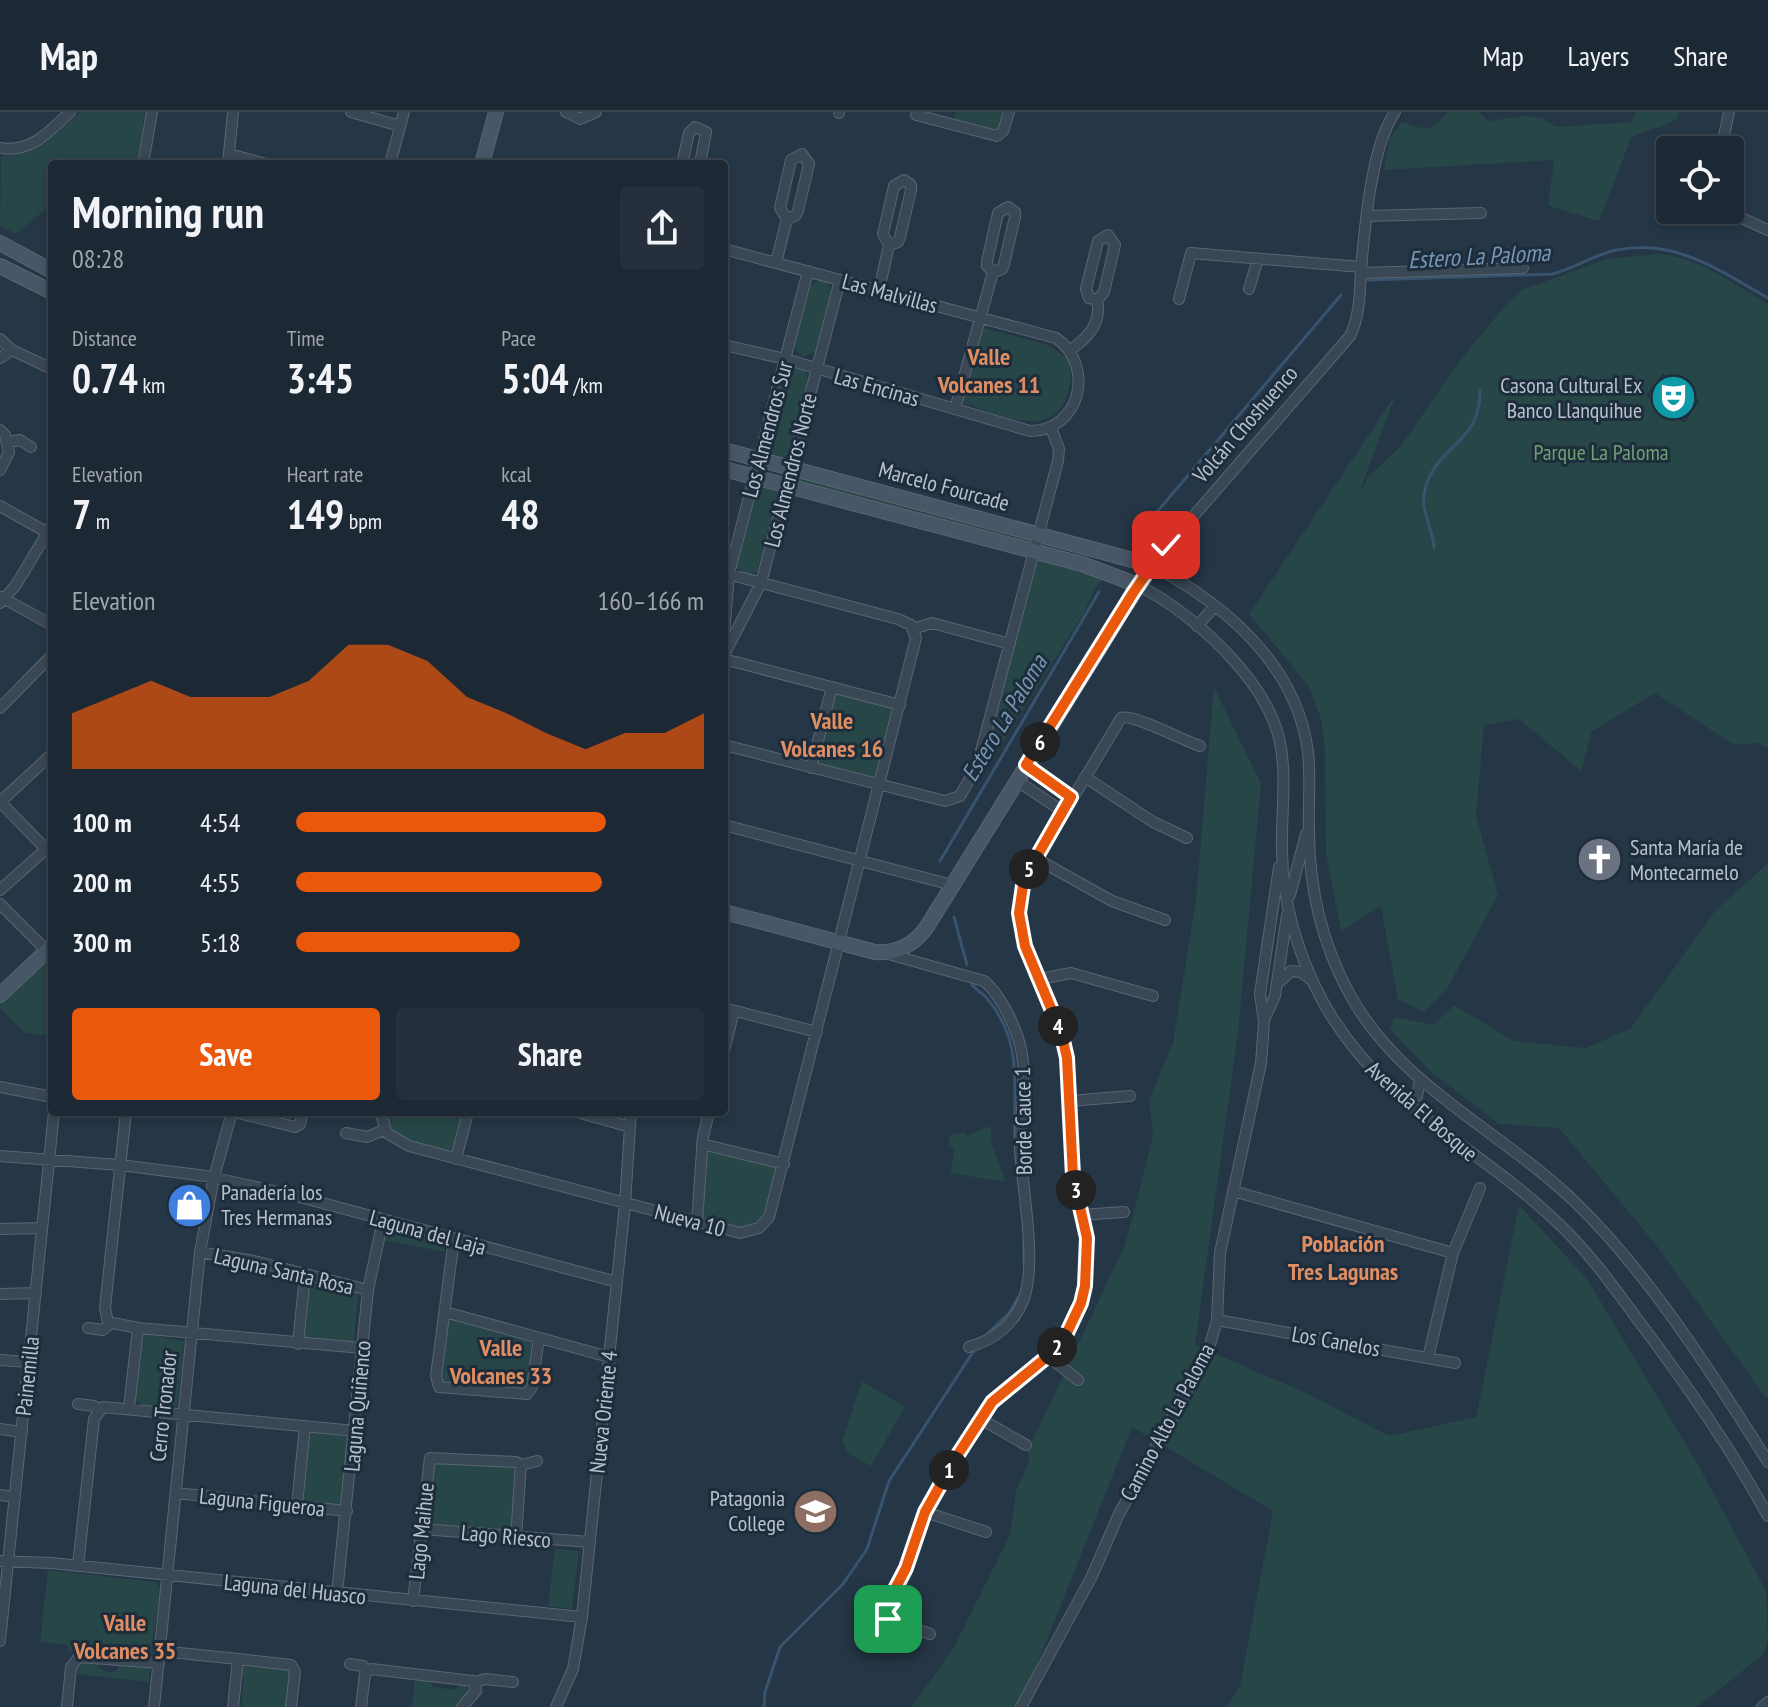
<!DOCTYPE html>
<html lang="en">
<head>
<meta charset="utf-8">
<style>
  :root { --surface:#1c2834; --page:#25303c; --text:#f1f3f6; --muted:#a0a6ac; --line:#3a444f; --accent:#ea580c }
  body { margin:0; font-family:"PT Sans Narrow",sans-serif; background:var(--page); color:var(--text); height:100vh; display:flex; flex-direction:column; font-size:30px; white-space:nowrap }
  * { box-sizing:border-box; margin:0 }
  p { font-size:26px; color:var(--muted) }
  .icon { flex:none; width:44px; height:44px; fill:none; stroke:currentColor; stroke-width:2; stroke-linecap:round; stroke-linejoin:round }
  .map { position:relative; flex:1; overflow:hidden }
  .panel { position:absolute; left:48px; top:48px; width:680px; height:956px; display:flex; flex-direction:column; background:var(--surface); border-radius:8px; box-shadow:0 4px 12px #0003,0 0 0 2px var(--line) }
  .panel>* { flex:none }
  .buttons { position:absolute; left:1656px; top:24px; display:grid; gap:16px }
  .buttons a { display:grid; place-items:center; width:88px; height:88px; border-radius:8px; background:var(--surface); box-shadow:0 4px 12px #0003,0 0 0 2px var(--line); font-size:40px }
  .pin { position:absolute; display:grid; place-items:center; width:68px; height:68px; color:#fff; margin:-34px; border-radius:16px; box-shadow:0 4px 12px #0006 }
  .km { position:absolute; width:40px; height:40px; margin:-20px; border-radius:50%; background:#222; color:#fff; font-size:22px; line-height:40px; text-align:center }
  .round { display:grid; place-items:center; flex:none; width:84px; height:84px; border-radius:8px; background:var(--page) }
  .head { display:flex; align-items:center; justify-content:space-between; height:136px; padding:0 24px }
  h1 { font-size:44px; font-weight:700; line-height:60px }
  .figures { display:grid; grid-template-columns:repeat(3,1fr); gap:12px; height:136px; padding:8px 24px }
  .figures div { display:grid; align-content:center }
  .figures b { font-size:40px; font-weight:700 }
  .figures small { font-size:22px; font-weight:400 }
  .figures p { font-size:22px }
  .chart { height:224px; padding:16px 24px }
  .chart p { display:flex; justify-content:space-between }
  .chart svg { width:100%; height:144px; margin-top:8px; fill:var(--accent); opacity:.7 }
  .button { display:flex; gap:16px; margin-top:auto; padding:16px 24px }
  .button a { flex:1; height:92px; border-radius:8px; background:var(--accent); color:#fff; font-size:32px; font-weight:700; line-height:92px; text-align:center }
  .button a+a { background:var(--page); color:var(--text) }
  ul { padding:0 24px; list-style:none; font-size:26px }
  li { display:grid; grid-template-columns:128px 96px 1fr; align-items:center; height:60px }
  li i { height:20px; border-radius:10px; background:var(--accent) }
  header { display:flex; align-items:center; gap:48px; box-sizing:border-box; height:112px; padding:0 40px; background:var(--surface); border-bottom:2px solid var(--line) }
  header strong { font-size:38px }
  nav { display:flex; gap:44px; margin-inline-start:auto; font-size:28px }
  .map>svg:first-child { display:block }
  .green { fill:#274647 }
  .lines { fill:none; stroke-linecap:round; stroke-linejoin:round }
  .stream { stroke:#37536e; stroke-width:3 }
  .building { fill:#495a6c; stroke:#212f3c; stroke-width:2 }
  .street-casing { stroke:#596572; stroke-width:12 }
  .secondary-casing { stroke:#596572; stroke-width:16 }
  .street { stroke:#3a4855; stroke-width:10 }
  .secondary { stroke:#485768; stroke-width:14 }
  .route-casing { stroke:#fff; stroke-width:16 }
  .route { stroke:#ea580c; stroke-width:10 }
  .labels { text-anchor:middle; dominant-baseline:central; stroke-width:6; stroke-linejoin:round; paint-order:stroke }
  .street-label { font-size:22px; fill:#b8c2ce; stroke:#1e2d3b }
  .poi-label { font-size:22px; fill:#b8c2ce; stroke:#1e2d3b; text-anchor:end }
  .park-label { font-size:22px; fill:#6da174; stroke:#1e2d3b }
  .water-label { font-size:24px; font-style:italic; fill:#7596b4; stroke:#1e2d3b }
  .neighbourhood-label { font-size:24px; font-weight:bold; fill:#df8d62; stroke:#1e2d3b }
</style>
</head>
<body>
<header>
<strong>Map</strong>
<nav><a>Map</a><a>Layers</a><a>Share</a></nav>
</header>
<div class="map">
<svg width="1768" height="1595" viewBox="0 0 1768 1595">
  <rect width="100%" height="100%" fill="#253646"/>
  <path class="green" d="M 80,0 L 145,0 L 137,52 L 52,52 L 52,92 L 16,122 L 0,114 L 1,44 C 37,44 55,23 80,0 Z
    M 956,0 L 1002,0 L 996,22 L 953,10 Z
    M 1448,0 L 1479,0 L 1488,9 L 1525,4 L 1542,6 L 1556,15 L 1632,10 L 1635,0 L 1679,0 L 1678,6 C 1664,15 1646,18 1631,26 L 1599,109 L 1548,94 L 1554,48 L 1384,58 L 1390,26 L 1402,10 C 1428,18 1429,22 1448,0 Z
    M 1659,142 C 1699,145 1734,172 1768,192 L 1768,637 L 1758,631 L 1734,633 L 1655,581 L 1592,619 L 1581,659 L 1519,607 L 1484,613 L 1476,704 L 1498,783 L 1448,875 L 1424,900 L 1398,888 L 1381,794 L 1341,819 L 1326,743 L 1325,635 L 1321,607 L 1308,573 L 1249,502 L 1396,282 L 1359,382 L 1368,365 L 1401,334 L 1461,247 L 1509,189 L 1524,177 L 1607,147 Z
    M 818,169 L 828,171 L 831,178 L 815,240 L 803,245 L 794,236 L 810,175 Z
    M 984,216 L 1048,233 L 1068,247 C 1072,260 1072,271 1067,284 C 1052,330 995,301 963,291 Z
    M 795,254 L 805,258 L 808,267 L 788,341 L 782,348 L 769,345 L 767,340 L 788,258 Z
    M 799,365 L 1031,426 L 1029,432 L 798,370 Z
    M 763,373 L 775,376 L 778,380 L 757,460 L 749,463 L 737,456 L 757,379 Z
    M 1043,446 L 1106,464 L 1095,475 L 1085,499 L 990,651 L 983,657 L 1036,450 Z
    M 1214,575 L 1261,672 L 1238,921 L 1195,1233 L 1304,1280 L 1389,1324 L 1476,1305 L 1519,1093 L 1588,1168 L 1696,1349 L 1766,1479 L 1768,1527 L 1764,1542 L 1697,1595 L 1227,1595 L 1240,1574 L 1273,1399 L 1132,1315 L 1020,1595 L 911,1595 L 953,1537 L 1010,1423 L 1016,1378 L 1029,1351 L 1028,1338 L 1125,1133 L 1153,1024 L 1149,987 L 1173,931 L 1196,787 Z
    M 834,579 L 894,595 L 875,669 L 816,652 Z
    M 1768,751 L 1768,1285 L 1766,1286 L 1656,1133 L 1559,1016 L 1499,1012 L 1430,959 L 1390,917 L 1394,905 L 1433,913 L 1454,893 L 1514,929 L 1586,936 L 1631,916 L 1715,799 Z
    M 45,852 L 52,855 L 52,924 L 25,921 L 0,896 L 0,891 Z
    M 387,1000 L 465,1000 L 454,1037 L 447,1039 C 424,1032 388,1030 387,1000 Z
    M 990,1014 L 992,1032 L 1005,1070 L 950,1061 L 955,1036 L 948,1034 L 950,1023 L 965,1020 L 967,1024 Z
    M 711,1038 L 773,1054 L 776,1057 C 764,1106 761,1133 703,1105 L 706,1041 Z
    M 393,1117 L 442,1130 L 445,1140 L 383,1128 L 385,1120 Z
    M 311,1168 L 358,1182 L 354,1230 L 304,1227 L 309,1170 Z
    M 452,1207 L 532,1227 L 534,1232 L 528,1277 L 441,1271 L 446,1212 Z
    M 146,1222 L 184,1229 L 178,1292 L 172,1296 L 141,1293 L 135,1286 L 141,1226 Z
    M 862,1269 L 905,1295 L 871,1354 L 849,1342 L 842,1330 Z
    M 308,1319 L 347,1325 L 340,1394 L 301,1390 Z
    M 431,1351 L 517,1354 L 514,1416 L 511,1421 L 426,1412 Z
    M 555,1437 L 579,1439 L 572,1497 L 548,1494 Z
    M 48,1458 L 155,1470 L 160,1476 L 151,1544 L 146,1547 L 68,1539 L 68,1533 L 40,1530 Z
    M 97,1548 L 99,1556 L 110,1561 L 117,1558 L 120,1551 L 150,1554 L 149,1570 L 74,1562 L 79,1549 Z
    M 244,1552 L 288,1556 L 292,1559 L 289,1595 L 241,1595 L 244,1566 L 240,1564 Z
    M 415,1567 L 430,1569 L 433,1575 L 457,1578 L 459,1572 L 464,1572 L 469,1579 L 456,1595 L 412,1595 Z"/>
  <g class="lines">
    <path class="stream" d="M 1368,168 L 1552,162 C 1575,157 1594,142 1617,138 C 1675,126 1720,159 1768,186
      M 1134,427 L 1341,183
      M 1434,436 C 1433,414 1418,397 1426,374 C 1439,332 1481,331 1480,278
      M 940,749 L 1099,480
      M 954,805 L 967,853
      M 972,873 C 975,877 981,880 986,885 C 1031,937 1008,994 1017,1054
      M 1024,1125 L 1024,1150
      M 988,1221 L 1009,1201 L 1021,1181
      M 764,1595 L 765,1580 L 780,1535 L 843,1472 L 867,1437 L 889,1369 L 973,1240"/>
  </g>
  <path class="building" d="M 1663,263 L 1698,289 L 1684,309 L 1648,283 Z"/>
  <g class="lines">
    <defs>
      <path id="street" d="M 351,0 L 400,14
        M 566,0 L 580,7 L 596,0
        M 1395,0 C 1371,35 1365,114 1361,157 C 1360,179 1360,204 1350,224 L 1151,453 C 1225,492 1297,553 1308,640 C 1311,666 1308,693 1309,719 C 1309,776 1322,831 1349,881 C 1399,974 1500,1018 1574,1089 C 1647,1159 1714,1264 1768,1350
        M 839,1 L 839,0
        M 916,3 L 997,24 L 1003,19 L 1009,0
        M 0,36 C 31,41 49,20 70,0
        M 1721,38 L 1729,0
        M 229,42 L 266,52
        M 143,52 L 152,0
        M 228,52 L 233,0
        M 390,52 L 404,0
        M 682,52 L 689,21 L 695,15 L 706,20 L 700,52
        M 1724,98 L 1768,118
        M 1367,104 L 1481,101
        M 724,137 L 1056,226 C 1096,254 1080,319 1030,319 L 785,247 L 724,233
        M 776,151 L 787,107 L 795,104 L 798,99 L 809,52 L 802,42 L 791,48 L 780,96 L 787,107
        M 1361,161 L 1523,156
        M 1249,177 L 1258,147
        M 879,178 L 889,133 L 898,130 L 900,125 L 911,78 L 911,73 L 904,68 L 894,74 L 883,122 L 889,133
        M 1179,187 L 1191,141 L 1361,155
        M 0,227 L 12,238 L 52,257
        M 1070,238 C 1088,226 1102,211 1097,188 L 1104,180 L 1115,133 L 1108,123 L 1098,129 L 1086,177 L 1089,186 L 1097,188
        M 0,246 L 12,238
        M 955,297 L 993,160 L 1002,157 L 1004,152 L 1015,105 L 1015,100 L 1008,95 L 998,101 L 987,149 L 987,154 L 993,160
        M 0,318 L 5,323 L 9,340 L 0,358
        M 8,330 L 20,328 L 31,335
        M 0,394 L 48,421
        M 1138,473 C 1193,502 1266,566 1280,630 C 1287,665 1281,703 1282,738 C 1282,790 1298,843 1322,888 C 1380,994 1475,1032 1557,1110 C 1588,1139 1613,1174 1638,1208 C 1685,1270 1730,1335 1768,1404
        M 1,485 L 52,513
        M 0,491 L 16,473 L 52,413
        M 1197,514 L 1215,494
        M 913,517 L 932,511 L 1010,532
        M 724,523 L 729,462 L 808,159
        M 724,543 L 761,471 L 840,168
        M 724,547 L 900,593
        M 0,596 L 52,543
        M 724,633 L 945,689 L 960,684 L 977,654 L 1058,349 L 1059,337 L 1051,316
        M 1026,653 L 1071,685
        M 811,656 L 832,575
        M 1085,665 L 1153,710 L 1187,726
        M 1016,668 L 1062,699
        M 724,713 L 952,773
        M 46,737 L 0,690 L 52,642
        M 1035,746 L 1112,789 L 1165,808
        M 0,778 L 52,732
        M 1290,783 L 1306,722
        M 0,792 L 52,844
        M 885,841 L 984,869 C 999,881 1012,908 1018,926 C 1030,961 1019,1000 1020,1036 C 1022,1078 1038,1151 1023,1189 C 1013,1213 993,1228 969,1235
        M 1040,867 L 1071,861 L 1153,884
        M 1278,871 L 1291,859 L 1301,860 L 1310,867
        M 724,896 L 817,920
        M 1264,908 L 1275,884 L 1287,803
        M 724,939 L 734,899
        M 0,975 L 52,985
        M 1402,988 L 1417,984 L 1420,967
        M 1070,989 L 1130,984
        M 126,1000 L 105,1196 L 108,1210 L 138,1216 L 362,1236
        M 234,1000 L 295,1015 L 300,1012 L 303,1000
        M 380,1000 L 387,1021 L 409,1034 L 740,1121 L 759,1116 L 769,1105 L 916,526 L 911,513 L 898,507 L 724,461
        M 577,1000 L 630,1015
        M 346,1021 L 367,1025 L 384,1018
        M 702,1032 L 784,1052
        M 0,1044 L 120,1053 L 206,1064 L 300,1085 L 617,1170
        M 456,1047 L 468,1000
        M 1233,1079 L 1453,1141
        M 1081,1103 L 1124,1100
        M 697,1110 L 703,1025 L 709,1000
        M 0,1117 L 42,1116
        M 454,1127 L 436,1264 L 439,1275 L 527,1282 L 532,1275 L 539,1226
        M 200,1140 L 254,1149 L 368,1178
        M 0,1182 L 36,1181
        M 445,1200 L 609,1245
        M 1217,1208 L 1455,1251
        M 88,1216 L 103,1218 L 110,1212
        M 298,1232 L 305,1163
        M 1048,1244 L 1078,1268
        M 1428,1246 L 1453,1141 L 1480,1076
        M 0,1248 L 29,1250
        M 78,1292 L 94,1294 L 98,1299
        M 129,1296 L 138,1216
        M 981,1307 L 1026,1333
        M 0,1317 L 22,1320
        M 176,1381 L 347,1399
        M 0,1383 L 15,1385
        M 297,1393 L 305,1314
        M 925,1400 L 986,1420
        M 422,1417 L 590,1430
        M 516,1425 L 521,1353
        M 0,1449 L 51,1451 L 582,1505
        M 78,1454 L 94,1307 L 103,1295 L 355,1319
        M 337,1481 L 368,1178 L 383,1108
        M 413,1489 L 430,1346 L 516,1350 L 521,1353 L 537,1349
        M 930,1522 L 888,1507 L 883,1500 L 906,1456 L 925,1400 L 955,1347 L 992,1290 L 1048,1244 L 1064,1227 L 1081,1191 L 1085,1174 L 1087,1126 L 1073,1064 L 1067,946 L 1061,920 L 1021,823 L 1020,785 L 1024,767 L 1121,606 C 1132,601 1184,629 1200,634
        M 0,1529 L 54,1000
        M 160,1539 L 238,1547
        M 350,1552 L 363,1554 L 367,1559
        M 476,1570 L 485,1567 L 513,1570
        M 67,1595 L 71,1555 L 79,1545 L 159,1551
        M 154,1595 L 200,1140 L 214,1065 L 232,1000
        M 233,1595 L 238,1547 L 291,1553 L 295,1560 L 291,1595
        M 361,1595 L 365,1562 L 371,1557 L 473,1569 L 476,1579 L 462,1595
        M 556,1595 L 573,1557 L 582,1505 L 625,1092 L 631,1000
        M 1021,1595 L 1092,1464 L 1119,1402 L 1208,1240 L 1217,1208 L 1220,1141 L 1261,951 L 1264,910 L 1260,882 L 1279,755
        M 1762,1595 L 1768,1590"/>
      <path id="secondary" d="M 482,52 L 496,0
        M 0,131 L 52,159
        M 0,154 L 52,180
        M 724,338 L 1151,453 L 928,813 C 916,832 897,842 875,840 L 724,800
        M 724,357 L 1082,452 L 1138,473
        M 0,883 L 52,834"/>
    </defs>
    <use href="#street" class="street-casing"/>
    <use href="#secondary" class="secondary-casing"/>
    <use href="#street" class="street"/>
    <use href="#secondary" class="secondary"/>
  </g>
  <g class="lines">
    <defs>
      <path id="route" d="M 888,1507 L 883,1500 L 906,1456 L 925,1400 L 955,1347 L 992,1290 L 1048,1244 L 1064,1227 L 1081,1191 L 1085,1174 L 1087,1126 L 1073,1064 L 1067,946 L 1061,920 L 1025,834 L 1019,801 L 1024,767 L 1071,685 L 1026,653 L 1133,481 L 1166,433"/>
    </defs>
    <use href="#route" class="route-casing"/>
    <use href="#route" class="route"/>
  </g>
  <defs>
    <symbol id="theatre-disc" viewBox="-11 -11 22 22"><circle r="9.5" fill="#0f9aa8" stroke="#1e2d3b"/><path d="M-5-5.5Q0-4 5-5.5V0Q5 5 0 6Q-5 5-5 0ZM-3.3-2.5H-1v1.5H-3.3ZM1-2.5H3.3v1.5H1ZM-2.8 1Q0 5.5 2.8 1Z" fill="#fff"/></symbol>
    <symbol id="church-disc" viewBox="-11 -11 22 22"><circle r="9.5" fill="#6b7280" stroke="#1e2d3b"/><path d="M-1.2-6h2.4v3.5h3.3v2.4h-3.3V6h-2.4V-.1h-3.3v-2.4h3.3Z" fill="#fff"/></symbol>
    <symbol id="shop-disc" viewBox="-11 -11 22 22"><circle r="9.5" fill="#3f7fe0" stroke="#1e2d3b"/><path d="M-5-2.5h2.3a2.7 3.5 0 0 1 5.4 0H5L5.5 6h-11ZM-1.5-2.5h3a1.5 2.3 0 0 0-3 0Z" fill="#fff"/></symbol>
    <symbol id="school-disc" viewBox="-11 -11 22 22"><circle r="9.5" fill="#8d6e63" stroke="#1e2d3b"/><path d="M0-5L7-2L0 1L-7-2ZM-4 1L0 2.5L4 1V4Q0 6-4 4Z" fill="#fff"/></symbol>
  </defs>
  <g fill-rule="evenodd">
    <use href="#theatre-disc" x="1648" y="260" width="51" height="51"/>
    <use href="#church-disc" x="1574" y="722" width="51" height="51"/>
    <use href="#shop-disc" x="164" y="1068" width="51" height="51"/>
    <use href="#school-disc" x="790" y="1374" width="51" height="51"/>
  </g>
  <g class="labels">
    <g class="street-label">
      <text transform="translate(890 181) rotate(15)">Las Malvillas</text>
      <text transform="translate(877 275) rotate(16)">Las Encinas</text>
      <text transform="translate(1245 312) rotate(-49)">Volcán Choshuenco</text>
      <text transform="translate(767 317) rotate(-75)">Los Almendros Sur</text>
      <text transform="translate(790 358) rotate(-76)">Los Almendros Norte</text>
      <text transform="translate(944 374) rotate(15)">Marcelo Fourcade</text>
      <text transform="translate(1422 999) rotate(41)">Avenida El Bosque</text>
      <text transform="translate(1023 1009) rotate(-91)">Borde Cauce 1</text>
      <text transform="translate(690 1108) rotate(15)">Nueva 10</text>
      <text transform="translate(428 1120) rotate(15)">Laguna del Laja</text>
      <text transform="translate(284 1159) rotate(13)">Laguna Santa Rosa</text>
      <text transform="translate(1336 1229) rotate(10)">Los Canelos</text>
      <text transform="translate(27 1264) rotate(-84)">Painemilla</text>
      <text transform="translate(163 1294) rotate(-84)">Cerro Tronador</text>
      <text transform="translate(357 1294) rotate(-85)">Laguna Quiñenco</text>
      <text transform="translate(603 1300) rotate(-84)">Nueva Oriente 4</text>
      <text transform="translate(1167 1310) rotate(-62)">Camino Alto La Paloma</text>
      <text transform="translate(262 1390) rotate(6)">Laguna Figueroa</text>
      <text transform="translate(421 1419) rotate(-84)">Lago Maihue</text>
      <text transform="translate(506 1424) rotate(5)">Lago Riesco</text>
      <text transform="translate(295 1477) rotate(6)">Laguna del Huasco</text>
    </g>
    <g class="poi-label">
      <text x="1642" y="273">Casona Cultural Ex<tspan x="1642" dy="25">Banco Llanquihue</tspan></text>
      <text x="1630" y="735" text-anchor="start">Santa María de<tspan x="1630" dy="25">Montecarmelo</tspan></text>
      <text x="221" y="1080" text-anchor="start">Panadería los<tspan x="221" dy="25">Tres Hermanas</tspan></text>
      <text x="785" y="1386">Patagonia<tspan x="785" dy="25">College</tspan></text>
    </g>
    <g class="park-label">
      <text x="1601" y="340">Parque La Paloma</text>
    </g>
    <g class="water-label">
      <text transform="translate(1479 144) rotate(-3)">Estero La Paloma</text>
      <text transform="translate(1004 606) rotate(-59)">Estero La Paloma</text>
    </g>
    <g class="neighbourhood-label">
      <text x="989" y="244">Valle<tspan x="989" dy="28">Volcanes 11</tspan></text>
      <text x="832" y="608">Valle<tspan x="832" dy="28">Volcanes 16</tspan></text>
      <text x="1343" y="1131">Población<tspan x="1343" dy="28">Tres Lagunas</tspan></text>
      <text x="501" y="1235">Valle<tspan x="501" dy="28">Volcanes 33</tspan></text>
      <text x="125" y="1510">Valle<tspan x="125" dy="28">Volcanes 35</tspan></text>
    </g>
  </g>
</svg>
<div class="buttons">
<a><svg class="icon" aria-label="locate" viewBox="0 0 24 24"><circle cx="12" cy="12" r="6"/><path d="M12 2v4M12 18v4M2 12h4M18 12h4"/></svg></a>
</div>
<div class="pin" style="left:888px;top:1507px;background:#1e9e55"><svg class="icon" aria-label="arrive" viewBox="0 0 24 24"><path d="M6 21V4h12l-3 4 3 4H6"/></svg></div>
<div class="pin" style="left:1166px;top:433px;background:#d93025"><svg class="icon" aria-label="check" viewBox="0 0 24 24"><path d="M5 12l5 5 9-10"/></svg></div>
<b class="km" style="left:949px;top:1358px">1</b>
<b class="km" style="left:1057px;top:1235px">2</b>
<b class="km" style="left:1076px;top:1078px">3</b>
<b class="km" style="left:1058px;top:914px">4</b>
<b class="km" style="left:1029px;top:757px">5</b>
<b class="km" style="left:1040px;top:630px">6</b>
<section class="panel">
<div class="head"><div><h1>Morning run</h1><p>08:28</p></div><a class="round"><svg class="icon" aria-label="share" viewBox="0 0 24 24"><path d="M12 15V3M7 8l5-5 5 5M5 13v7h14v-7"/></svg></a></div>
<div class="figures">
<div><p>Distance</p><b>0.74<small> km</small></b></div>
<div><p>Time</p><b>3:45</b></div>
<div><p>Pace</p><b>5:04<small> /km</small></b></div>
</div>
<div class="figures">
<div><p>Elevation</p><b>7<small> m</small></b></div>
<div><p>Heart rate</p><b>149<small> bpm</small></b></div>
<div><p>kcal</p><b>48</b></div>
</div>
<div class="chart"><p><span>Elevation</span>160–166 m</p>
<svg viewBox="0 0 160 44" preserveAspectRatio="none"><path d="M0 44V27L10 22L20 17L30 22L40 22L50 22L60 17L70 6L80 6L90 11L100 22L110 27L120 33L130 38L140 33L150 33L160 27V44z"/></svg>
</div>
<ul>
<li><b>100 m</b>4:54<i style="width:76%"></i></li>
<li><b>200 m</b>4:55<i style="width:75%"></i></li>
<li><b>300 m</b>5:18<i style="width:55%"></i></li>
</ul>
<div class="button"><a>Save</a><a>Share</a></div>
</section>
</div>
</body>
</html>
